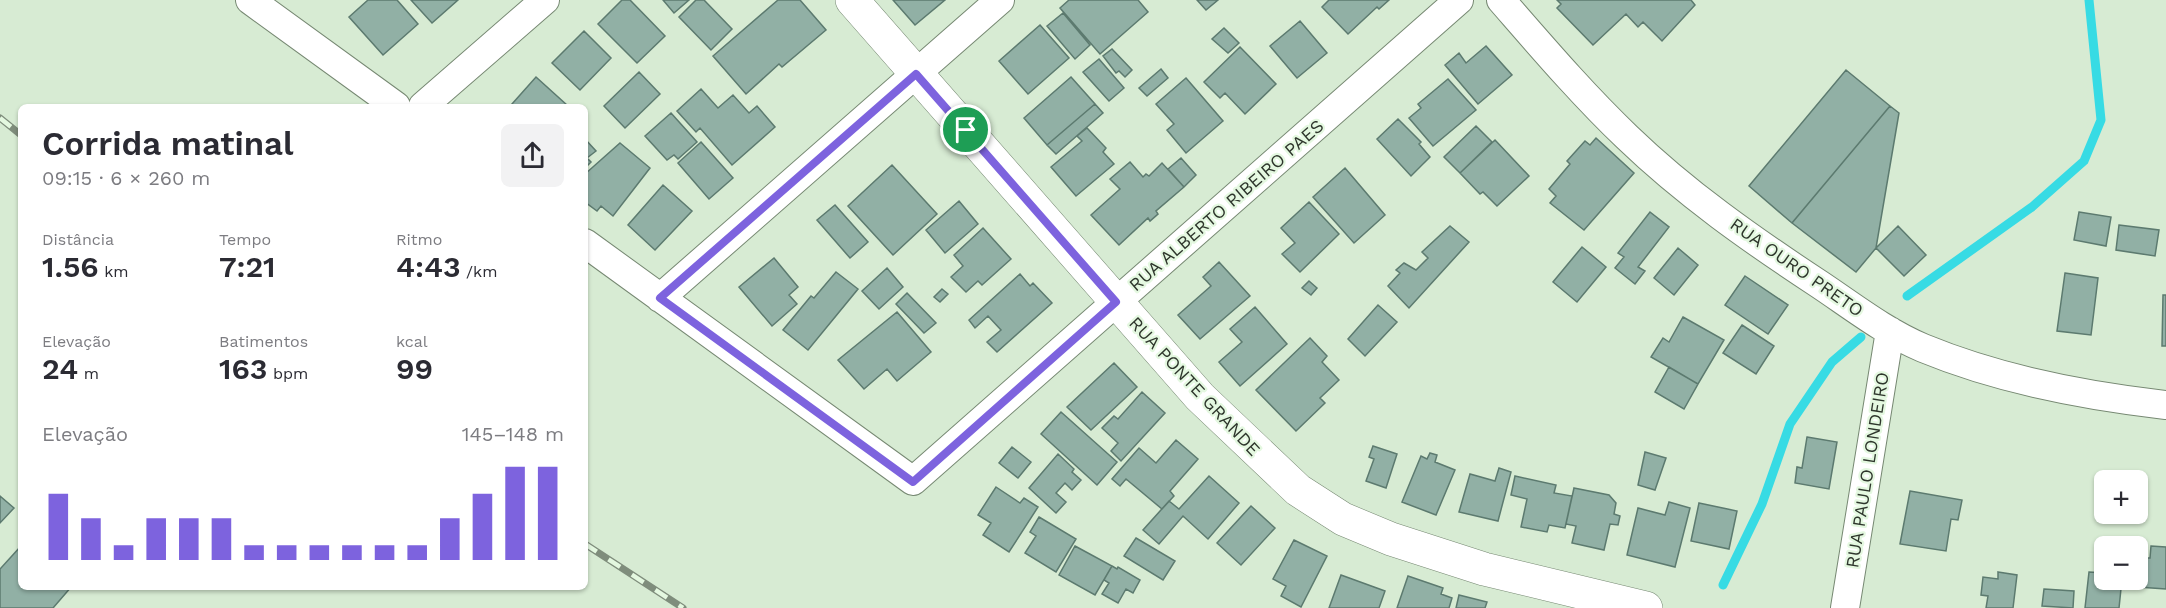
<!DOCTYPE html>
<html lang="pt">
<head>
<meta charset="utf-8">
<style>
  :root { --surface:#fff; --page:#f2f2f3; --text:#2b2b33; --muted:#7c7c81; --accent:#7d63de }
  body { margin:0; font-family:"Work Sans",sans-serif; background:var(--page); color:var(--text); height:100vh; display:flex; flex-direction:column; font-size:22px; white-space:nowrap }
  * { box-sizing:border-box; margin:0 }
  p { font-size:20px; color:var(--muted) }
  .icon { flex:none; width:33px; height:33px; fill:none; stroke:currentColor; stroke-width:2; stroke-linecap:round; stroke-linejoin:round }
  .map { position:relative; flex:1; overflow:hidden }
  .details { position:absolute; left:18px; top:104px; width:570px; height:486px; display:flex; flex-direction:column; background:var(--surface); border-radius:9px; box-shadow:0 2px 4px #0004 }
  .details>* { flex:none }
  .controls { position:absolute; left:2094px; top:470px; display:grid; gap:12px }
  .controls a { display:grid; place-items:center; width:54px; height:54px; border-radius:9px; background:var(--surface); box-shadow:0 2px 4px #0004; font-size:30px }
  .pin { position:absolute; display:grid; place-items:center; width:51px; height:51px; color:#fff; margin:-26px; border:3px solid #fff; border-radius:50%; box-shadow:0 2px 6px #0007 }
  .round { display:grid; place-items:center; flex:none; width:63px; height:63px; border-radius:9px; background:var(--page) }
  .overview { display:flex; align-items:center; justify-content:space-between; height:102px; padding:0 24px }
  h1 { font-size:33px; font-weight:600; line-height:45px }
  .figures { display:grid; grid-template-columns:repeat(3,1fr); gap:9px; height:102px; padding:6px 24px }
  .figures div { display:grid; align-content:center }
  .figures b { font-size:30px; font-weight:600 }
  .figures small { font-size:16px; font-weight:400 }
  .figures p { font-size:16px }
  .chart { height:168px; padding:12px 24px }
  .chart p { display:flex; justify-content:space-between }
  .chart svg { width:100%; height:108px; margin-top:6px; stroke:var(--accent); stroke-width:6 }
  .map>svg:first-child { display:block }
  .lines { fill:none; stroke-linecap:round; stroke-linejoin:round }
  .stream { stroke:#37dbe4; stroke-width:9 }
  .building { fill:#91b0a5; stroke:#5c7a6f; stroke-width:1.5 }
  .minor-casing { stroke:#768872; stroke-width:30 }
  .tertiary-casing { stroke:#768872; stroke-width:34 }
  .minor { stroke:#fff; stroke-width:28 }
  .tertiary { stroke:#fff; stroke-width:33 }
  .rail-casing { stroke:#7f8d7c; stroke-width:7 }
  .rail { stroke:#e4f8e0; stroke-width:4.5; stroke-dasharray:14; stroke-linecap:butt }
  .route-casing { stroke:#fff; stroke-width:12 }
  .route { stroke:#7d63de; stroke-width:8 }
  .labels { text-anchor:middle; dominant-baseline:central; stroke-width:4.5; stroke-linejoin:round; paint-order:stroke }
  .street-label { font-size:18px; fill:#2e362c; stroke:#e4f8e0 }
</style>
</head>
<body>
<div class="map">
<svg width="2166" height="608" viewBox="0 0 2166 608">
  <rect width="100%" height="100%" fill="#d7ebd3"/>
  <g class="lines">
    <path class="stream" d="M 1907,296 L 2032,207 L 2084,161 L 2101,120 L 2089,0
      M 1723,585 L 1762,504 L 1790,424 L 1832,362 L 1861,337"/>
  </g>
  <path class="building" d="M 368,0 L 397,0 L 418,24 L 383,55 L 349,17 Z
    M 411,0 L 458,0 L 432,23 Z
    M 622,0 L 630,0 L 665,36 L 637,63 L 598,24 Z
    M 663,0 L 689,0 L 674,13 Z
    M 696,0 L 704,0 L 732,29 L 711,50 L 679,17 Z
    M 778,0 L 800,0 L 826,30 L 782,67 L 779,64 L 746,94 L 713,56 Z
    M 893,0 L 945,0 L 915,25 Z
    M 1069,0 L 1138,0 L 1148,12 L 1100,54 L 1060,8 Z
    M 1197,0 L 1218,0 L 1206,10 Z
    M 1329,0 L 1389,0 L 1379,9 L 1377,7 L 1348,34 L 1322,7 Z
    M 1557,0 L 1691,0 L 1695,5 L 1662,41 L 1643,22 L 1638,27 L 1626,14 L 1593,45 L 1557,8 L 1561,4 Z
    M 1063,13 L 1090,45 L 1075,59 L 1047,26 Z
    M 1300,21 L 1327,53 L 1297,78 L 1270,46 Z
    M 1040,25 L 1069,58 L 1028,94 L 999,61 Z
    M 1224,28 L 1239,43 L 1228,53 L 1212,39 Z
    M 584,31 L 611,58 L 580,90 L 552,63 Z
    M 1486,46 L 1512,75 L 1478,104 L 1445,65 L 1459,53 L 1466,63 Z
    M 1240,47 L 1276,84 L 1245,114 L 1225,93 L 1220,98 L 1204,82 Z
    M 1112,49 L 1132,70 L 1125,77 L 1119,71 L 1116,73 L 1103,56 Z
    M 1099,59 L 1124,88 L 1109,101 L 1083,72 Z
    M 1161,69 L 1168,78 L 1147,96 L 1139,88 Z
    M 1846,70 L 1890,106 L 1792,223 L 1749,186 Z
    M 639,72 L 660,94 L 625,128 L 604,106 Z
    M 536,77 L 568,106 L 514,106 L 512,104 Z
    M 1071,77 L 1095,104 L 1047,145 L 1024,118 Z
    M 1186,78 L 1223,121 L 1186,153 L 1167,130 L 1174,124 L 1156,104 Z
    M 1448,79 L 1476,110 L 1433,146 L 1409,118 L 1421,108 L 1418,104 Z
    M 701,89 L 718,108 L 733,95 L 749,113 L 757,106 L 775,127 L 732,165 L 700,128 L 696,132 L 677,111 Z
    M 1095,104 L 1103,113 L 1056,154 L 1047,145 Z
    M 1890,106 L 1899,113 L 1876,248 L 1856,272 L 1792,223 Z
    M 671,113 L 697,142 L 678,159 L 674,155 L 667,160 L 645,136 Z
    M 1398,119 L 1421,142 L 1419,144 L 1430,157 L 1411,176 L 1377,139 Z
    M 1476,126 L 1492,142 L 1460,173 L 1444,157 Z
    M 1087,128 L 1106,148 L 1103,152 L 1114,164 L 1076,196 L 1051,167 L 1082,141 L 1077,136 Z
    M 1596,138 L 1634,173 L 1584,230 L 1550,203 L 1556,196 L 1549,189 L 1570,164 L 1567,161 L 1585,141 L 1590,145 Z
    M 585,139 L 596,151 L 587,158 L 591,162 L 585,168 Z
    M 1495,140 L 1529,176 L 1497,206 L 1483,192 L 1480,194 L 1460,173 Z
    M 701,142 L 733,178 L 709,199 L 678,163 Z
    M 620,143 L 650,168 L 613,216 L 601,206 L 597,211 L 585,202 L 585,174 Z
    M 1181,158 L 1196,175 L 1184,187 L 1168,169 Z
    M 1130,162 L 1143,177 L 1146,174 L 1149,176 L 1162,163 L 1184,187 L 1156,211 L 1158,214 L 1150,221 L 1148,218 L 1119,245 L 1091,215 L 1120,189 L 1110,179 Z
    M 892,165 L 937,214 L 893,255 L 848,206 Z
    M 1345,168 L 1385,215 L 1354,243 L 1313,197 Z
    M 663,185 L 692,211 L 655,250 L 628,225 Z
    M 959,201 L 978,224 L 945,253 L 926,230 Z
    M 1309,202 L 1339,234 L 1300,272 L 1282,254 L 1295,243 L 1281,228 Z
    M 835,205 L 868,242 L 850,258 L 817,220 Z
    M 1650,212 L 1669,227 L 1638,267 L 1645,271 L 1635,284 L 1615,268 L 1624,257 L 1618,253 Z
    M 2079,212 L 2111,217 L 2106,246 L 2074,240 Z
    M 2119,225 L 2159,230 L 2155,256 L 2116,250 Z
    M 1450,226 L 1469,242 L 1409,308 L 1388,286 L 1400,273 L 1396,270 L 1404,263 L 1416,270 L 1428,258 L 1422,252 Z
    M 1898,226 L 1926,255 L 1904,276 L 1876,248 Z
    M 983,228 L 1011,259 L 982,285 L 978,281 L 966,292 L 951,277 L 963,266 L 954,255 Z
    M 1582,247 L 1606,267 L 1577,302 L 1553,282 Z
    M 1678,248 L 1698,265 L 1674,295 L 1654,278 Z
    M 774,258 L 798,287 L 789,295 L 797,304 L 772,326 L 739,287 Z
    M 1219,262 L 1250,296 L 1200,339 L 1178,315 L 1211,286 L 1203,277 Z
    M 887,268 L 903,287 L 879,309 L 862,291 Z
    M 836,272 L 858,289 L 808,350 L 783,330 L 811,296 L 814,298 Z
    M 2065,273 L 2098,278 L 2091,335 L 2057,331 Z
    M 1020,274 L 1030,286 L 1033,283 L 1052,303 L 997,352 L 987,342 L 1001,330 L 988,316 L 975,328 L 969,320 Z
    M 1745,276 L 1788,305 L 1768,334 L 1725,305 Z
    M 1309,281 L 1317,288 L 1311,295 L 1302,288 Z
    M 942,289 L 948,294 L 940,302 L 934,297 Z
    M 907,293 L 936,323 L 924,333 L 896,304 Z
    M 2163,295 L 2166,295 L 2166,346 L 2162,346 Z
    M 1378,305 L 1397,322 L 1365,356 L 1348,339 Z
    M 1255,307 L 1287,344 L 1240,386 L 1219,362 L 1242,342 L 1230,329 Z
    M 897,312 L 931,352 L 897,381 L 887,369 L 864,389 L 838,360 Z
    M 1683,317 L 1724,340 L 1698,384 L 1651,357 L 1663,338 L 1669,342 Z
    M 1742,325 L 1774,346 L 1756,374 L 1723,353 Z
    M 1310,338 L 1327,356 L 1322,362 L 1339,380 L 1320,398 L 1325,403 L 1296,431 L 1256,390 Z
    M 1114,363 L 1137,387 L 1091,430 L 1067,407 Z
    M 1669,367 L 1698,384 L 1684,409 L 1655,392 Z
    M 1142,392 L 1165,413 L 1121,461 L 1111,451 L 1118,443 L 1102,428 L 1114,416 L 1118,419 Z
    M 1061,412 L 1117,462 L 1097,485 L 1041,434 Z
    M 1807,437 L 1837,442 L 1829,489 L 1795,483 L 1797,467 L 1802,468 Z
    M 1176,440 L 1198,459 L 1170,491 L 1174,496 L 1162,509 L 1126,479 L 1120,486 L 1112,479 L 1139,448 L 1156,463 Z
    M 1373,446 L 1397,454 L 1386,488 L 1366,481 L 1374,459 L 1369,457 Z
    M 1012,447 L 1031,462 L 1018,478 L 999,463 Z
    M 1645,452 L 1666,458 L 1655,490 L 1638,485 Z
    M 1430,453 L 1437,455 L 1435,462 L 1455,470 L 1436,515 L 1402,502 L 1421,456 L 1427,459 Z
    M 1058,454 L 1074,469 L 1072,472 L 1081,480 L 1072,490 L 1065,483 L 1056,493 L 1066,502 L 1056,513 L 1029,488 Z
    M 1499,468 L 1511,472 L 1498,521 L 1459,512 L 1470,474 L 1495,481 Z
    M 1209,476 L 1239,503 L 1208,539 L 1183,516 L 1159,544 L 1143,530 L 1169,501 L 1179,509 Z
    M 1515,476 L 1556,485 L 1554,493 L 1572,496 L 1565,528 L 1549,525 L 1547,532 L 1521,527 L 1527,499 L 1511,495 Z
    M 996,487 L 1020,503 L 1024,498 L 1038,507 L 1009,552 L 983,535 L 991,523 L 978,515 Z
    M 1574,488 L 1609,495 L 1616,503 L 1614,514 L 1620,516 L 1618,525 L 1610,524 L 1604,550 L 1572,543 L 1576,526 L 1566,524 Z
    M 1910,491 L 1962,500 L 1958,520 L 1951,519 L 1946,551 L 1900,544 Z
    M 0,496 L 14,508 L 0,523 Z
    M 1669,502 L 1690,508 L 1675,567 L 1627,555 L 1638,508 L 1665,515 Z
    M 1699,503 L 1737,511 L 1729,549 L 1691,541 Z
    M 1251,506 L 1275,528 L 1241,565 L 1217,543 Z
    M 1039,517 L 1076,539 L 1056,572 L 1025,553 L 1036,536 L 1030,532 Z
    M 1136,538 L 1175,561 L 1163,580 L 1124,556 Z
    M 1294,540 L 1327,556 L 1301,607 L 1281,596 L 1286,586 L 1273,579 Z
    M 21,546 L 21,586 L 72,586 L 53,608 L 0,608 L 0,569 Z
    M 1075,546 L 1112,566 L 1095,595 L 1059,575 Z
    M 2151,546 L 2166,547 L 2166,589 L 2138,587 L 2140,558 L 2150,558 Z
    M 1112,566 L 1117,569 L 1118,567 L 1140,580 L 1133,593 L 1126,589 L 1118,603 L 1102,594 L 1109,583 L 1104,580 Z
    M 1998,572 L 2017,575 L 2013,608 L 1986,608 L 1988,596 L 1981,595 L 1983,577 L 1998,579 Z
    M 2089,572 L 2104,573 L 2104,579 L 2122,579 L 2119,608 L 2085,608 Z
    M 1341,575 L 1385,591 L 1379,608 L 1329,608 Z
    M 1408,576 L 1443,588 L 1441,594 L 1452,598 L 1449,608 L 1397,608 Z
    M 2044,589 L 2074,591 L 2073,608 L 2042,606 Z
    M 1459,595 L 1487,602 L 1485,608 L 1456,608 Z"/>
  <g class="lines">
    <defs>
      <path id="minor" d="M 250,0 L 396,106
        M 1501,0 C 1542,47 1582,94 1627,137 C 1685,193 1752,240 1819,284 C 1852,306 1885,332 1923,348 C 1998,379 2086,396 2166,405
        M 423,106 L 545,0
        M 585,243 L 913,481 L 1459,0
        M 660,298 L 1000,0
        M 1845,608 L 1890,331"/>
      <path id="tertiary" d="M 852,0 L 1200,397 L 1298,490 L 1343,519 L 1391,539 L 1484,569 L 1646,608"/>
    </defs>
    <use href="#minor" class="minor-casing"/>
    <use href="#tertiary" class="tertiary-casing"/>
    <use href="#minor" class="minor"/>
    <use href="#tertiary" class="tertiary"/>
    <defs>
      <path id="rail" d="M 0,118 L 21,135
        M 585,544 L 683,608"/>
    </defs>
    <use href="#rail" class="rail-casing"/>
    <use href="#rail" class="rail"/>
  </g>
  <g class="lines">
    <defs>
      <path id="route" d="M 916,74 L 1116,302 L 913,482 L 660,298 Z"/>
    </defs>
    <use href="#route" class="route-casing"/>
    <use href="#route" class="route"/>
  </g>
  <g class="labels">
    <g class="street-label">
      <text transform="translate(1226 205) rotate(-41)">RUA ALBERTO RIBEIRO PAES</text>
      <text transform="translate(1797 267) rotate(35)">RUA OURO PRETO</text>
      <text transform="translate(1195 386) rotate(47)">RUA PONTE GRANDE</text>
      <text transform="translate(1867 470) rotate(-81)">RUA PAULO LONDEIRO</text>
    </g>
  </g>
</svg>
<div class="controls">
<a>+</a>
<a>−</a>
</div>
<div class="pin" style="left:966px;top:130px;background:#1e9e55"><svg class="icon" aria-label="arrive" viewBox="0 0 24 24"><path d="M6 21V4h12l-3 4 3 4H6"/></svg></div>
<section class="details">
<div class="overview"><div><h1>Corrida matinal</h1><p>09:15 · 6 × 260 m</p></div><a class="round"><svg class="icon" aria-label="share" viewBox="0 0 24 24"><path d="M12 15V3M7 8l5-5 5 5M5 13v7h14v-7"/></svg></a></div>
<div class="figures">
<div><p>Distância</p><b>1.56<small> km</small></b></div>
<div><p>Tempo</p><b>7:21</b></div>
<div><p>Ritmo</p><b>4:43<small> /km</small></b></div>
</div>
<div class="figures">
<div><p>Elevação</p><b>24<small> m</small></b></div>
<div><p>Batimentos</p><b>163<small> bpm</small></b></div>
<div><p>kcal</p><b>99</b></div>
</div>
<div class="chart"><p><span>Elevação</span>145–148 m</p>
<svg viewBox="0 0 160 44" preserveAspectRatio="none"><path d="M5 44V17M15 44V27M25 44V38M35 44V27M45 44V27M55 44V27M65 44V38M75 44V38M85 44V38M95 44V38M105 44V38M115 44V38M125 44V27M135 44V17M145 44V6M155 44V6"/></svg>
</div>
</section>
</div>
</body>
</html>
